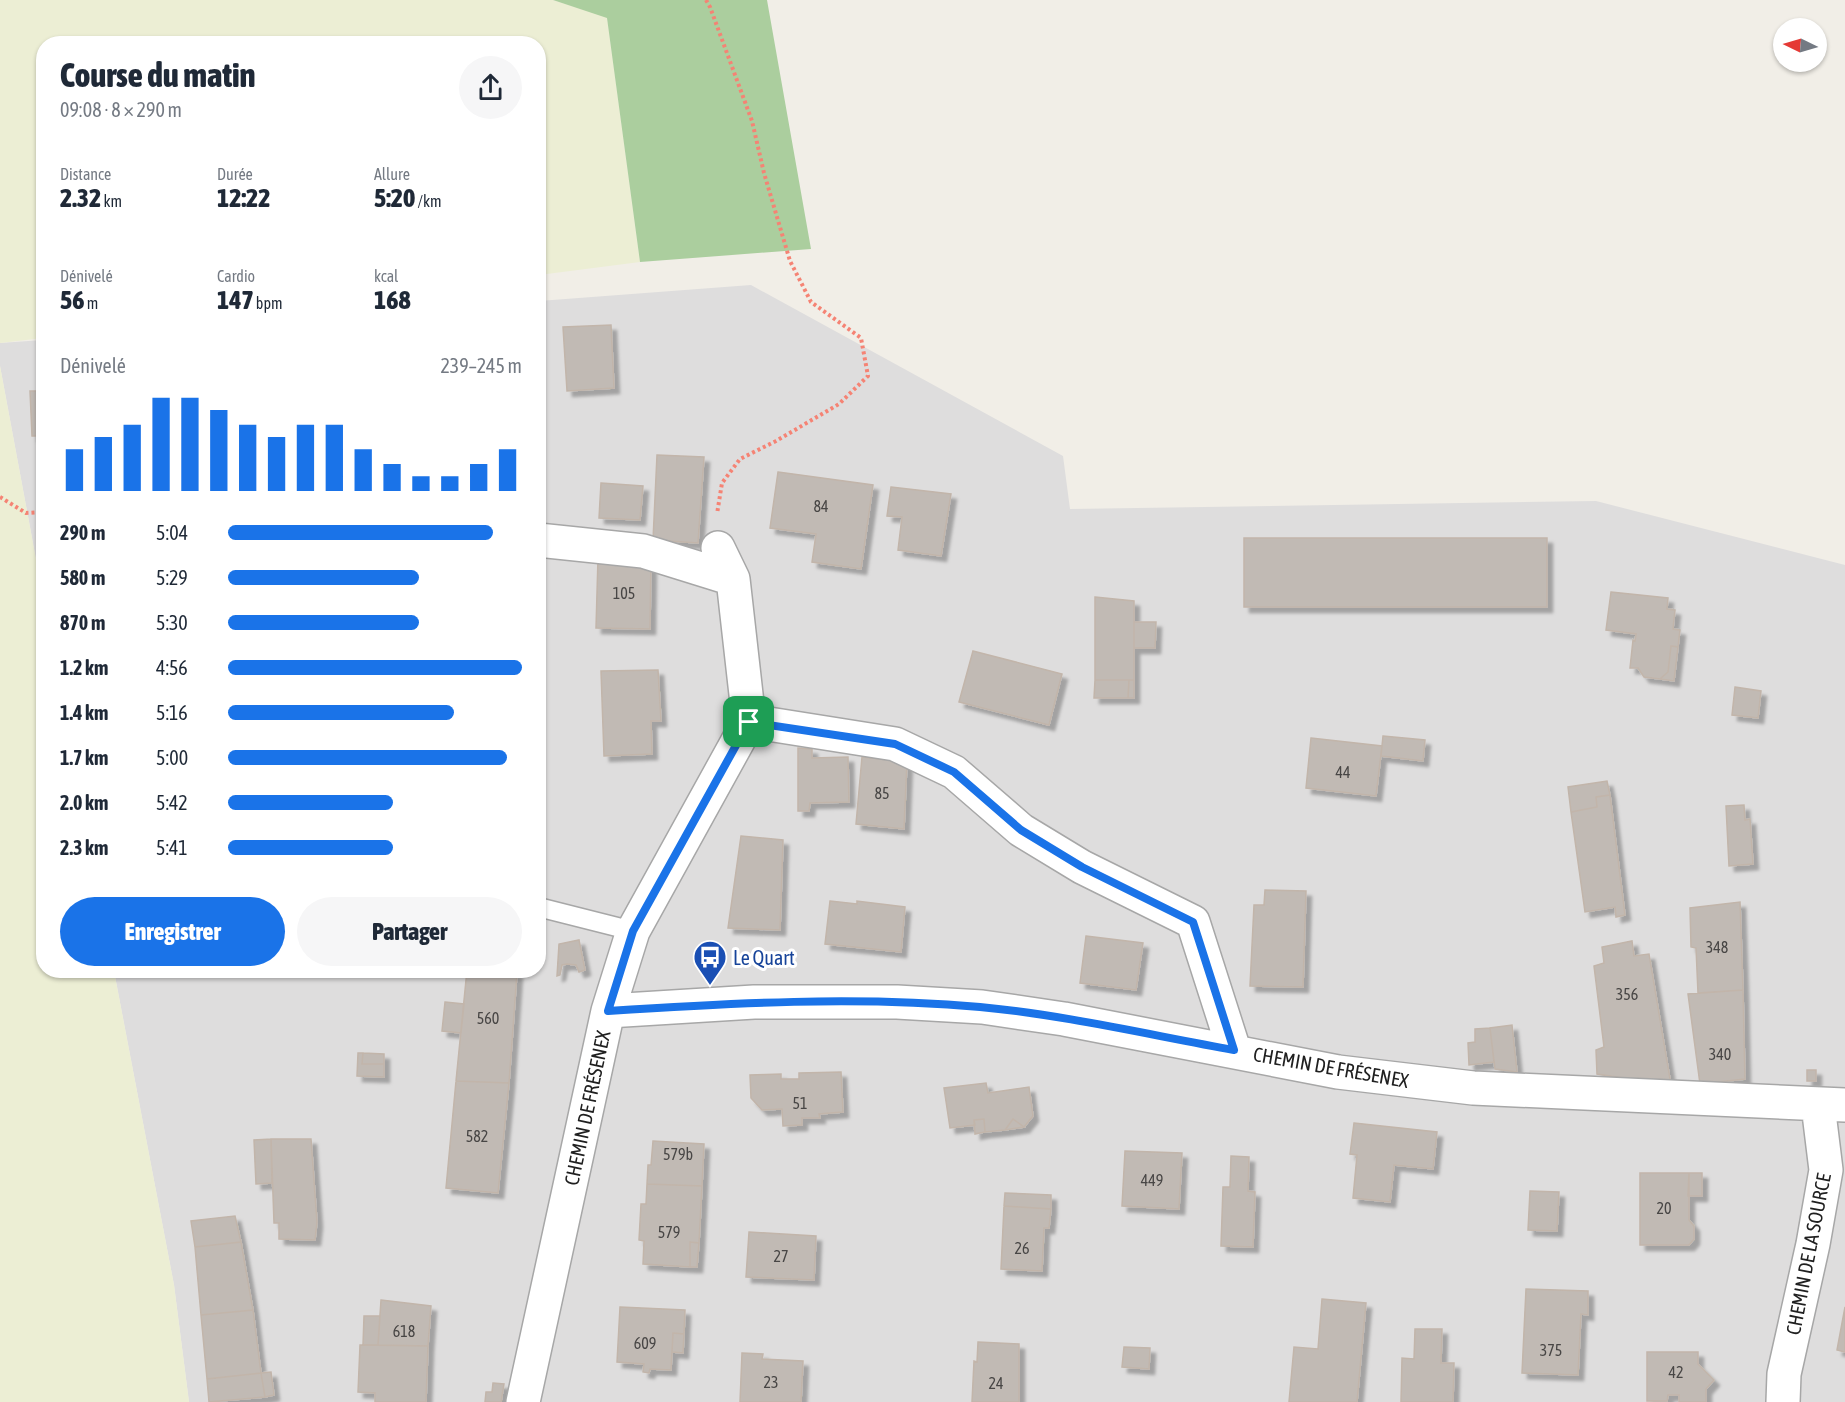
<!DOCTYPE html>
<html lang="fr">
<head>
<meta charset="utf-8">
<style>
  :root { --surface:#fff; --page:#f6f6f7; --text:#1f2937; --muted:#747a83; --accent:#1a73e8 }
  body { margin:0; font-family:"Asap Condensed",sans-serif; background:var(--page); color:var(--text); height:100vh; display:flex; flex-direction:column; font-size:22px; white-space:nowrap }
  * { box-sizing:border-box; margin:0 }
  p { font-size:20px; color:var(--muted) }
  .icon { flex:none; width:33px; height:33px; fill:none; stroke:currentColor; stroke-width:2; stroke-linecap:round; stroke-linejoin:round }
  .map { position:relative; flex:1; overflow:hidden }
  .drawer { position:absolute; left:36px; top:36px; width:510px; height:942px; display:flex; flex-direction:column; background:var(--surface); border-radius:24px; box-shadow:0 2px 4px #0004 }
  .drawer>* { flex:none }
  .needle { width:39px; rotate:275deg }
  .tools { position:absolute; left:1773px; top:18px; display:grid; gap:12px }
  .tools a { display:grid; place-items:center; width:54px; height:54px; border-radius:50%; background:var(--surface); box-shadow:0 2px 4px #0004; font-size:30px }
  .pin { position:absolute; display:grid; place-items:center; width:51px; height:51px; color:#fff; margin:-26px; border-radius:12px; box-shadow:0 3px 9px #0006 }
  .round { display:grid; place-items:center; flex:none; width:63px; height:63px; border-radius:32px; background:var(--page) }
  .head { display:flex; align-items:center; justify-content:space-between; height:102px; padding:0 24px }
  h1 { font-size:33px; font-weight:800; line-height:45px }
  .stats { display:grid; grid-template-columns:repeat(3,1fr); gap:9px; height:102px; padding:6px 24px }
  .stats div { display:grid; align-content:center }
  .stats b { font-size:26px; font-weight:800 }
  .stats small { font-size:16px; font-weight:400 }
  .stats p { font-size:16px }
  .chart { height:168px; padding:12px 24px }
  .chart p { display:flex; justify-content:space-between }
  .chart svg { width:100%; height:108px; margin-top:6px; stroke:var(--accent); stroke-width:6 }
  .primary-button { display:flex; gap:12px; margin-top:auto; padding:12px 24px }
  .primary-button a { flex:1; height:69px; border-radius:36px; background:var(--accent); color:#fff; font-size:24px; font-weight:800; line-height:69px; text-align:center }
  .primary-button a+a { background:var(--page); color:var(--text) }
  ul { padding:0 24px; list-style:none; font-size:20px }
  li { display:grid; grid-template-columns:96px 72px 1fr; align-items:center; height:45px }
  li i { height:15px; border-radius:8px; background:var(--accent) }
  .map>svg:first-child { display:block }
  .residential { fill:#dedddd }
  .farmland { fill:#eceed4 }
  .forest { fill:#abce9e }
  .building { fill:#c1bab4; stroke:#c2b5aa; stroke-width:1.5; filter:url(#shadow) }
  .lines { fill:none; stroke-linecap:round; stroke-linejoin:round }
  .service-casing { stroke:#a7a7a7; stroke-width:21 }
  .minor-casing { stroke:#a7a7a7; stroke-width:36 }
  .path { stroke:#f58374; stroke-width:4; stroke-dasharray:3 3; stroke-linecap:butt }
  .service { stroke:#fff; stroke-width:18 }
  .minor { stroke:#fff; stroke-width:33 }
  .route-casing { stroke:#fff; stroke-width:12 }
  .route { stroke:#1a73e8; stroke-width:8 }
  .labels { text-anchor:middle; dominant-baseline:central; stroke-width:6; stroke-linejoin:round; paint-order:stroke }
  .number-label { font-size:16px; fill:#484645 }
  .transit-label { font-size:20px; fill:#164399; stroke:#fff; text-anchor:start }
  .street-label { font-size:20px; fill:#202020; stroke:#fff }
</style>
</head>
<body>
<div class="map">
<svg width="1845" height="1402" viewBox="0 0 1845 1402">
  <defs>
    <filter id="shadow"><feDropShadow dx="5.5" dy="5.5" stdDeviation="1.5" flood-color="#0004"/></filter>
  </defs>
  <rect width="100%" height="100%" fill="#f1eee7"/>
  <path class="residential" d="M 751,285 L 1063,456 L 1070,509 L 1596,501 L 1845,565 L 1845,1402 L 189,1402 L 174,1285 L 114,971 L 538,970 L 539,301 Z
    M 43,340 L 43,597 L 0,366 L 0,343 Z"/>
  <path class="farmland" d="M 0,0 L 553,0 L 607,17 L 640,262 L 539,275 L 538,44 L 44,44 L 43,338 L 0,343 Z
    M 0,366 L 43,597 L 44,970 L 114,971 L 174,1285 L 189,1402 L 0,1402 Z"/>
  <path class="forest" d="M 553,0 L 767,0 L 811,249 L 640,262 L 607,18 Z"/>
  <path class="building" d="M 611,325 L 614,388 L 567,391 L 563,327 Z
    M 30,391 L 44,391 L 44,436 L 32,436 Z
    M 657,455 L 704,457 L 698,543 L 653,540 Z
    M 778,472 L 873,485 L 861,569 L 812,562 L 816,534 L 770,528 Z
    M 601,483 L 643,486 L 640,520 L 599,518 Z
    M 891,487 L 951,494 L 941,556 L 898,550 L 902,517 L 887,516 Z
    M 1244,538 L 1547,538 L 1547,607 L 1244,607 Z
    M 598,558 L 651,559 L 650,629 L 596,628 Z
    M 1611,592 L 1668,598 L 1667,609 L 1675,610 L 1673,629 L 1680,630 L 1678,647 L 1671,646 L 1668,672 L 1660,679 L 1644,677 L 1638,668 L 1630,668 L 1633,640 L 1635,641 L 1636,634 L 1606,630 Z
    M 1095,597 L 1134,601 L 1134,680 L 1095,680 Z
    M 1134,622 L 1156,622 L 1155,648 L 1134,648 Z
    M 1671,646 L 1678,647 L 1674,681 L 1660,679 L 1668,672 Z
    M 973,651 L 1062,674 L 1049,725 L 959,702 Z
    M 658,670 L 661,721 L 651,721 L 652,754 L 604,756 L 601,671 Z
    M 1095,680 L 1129,680 L 1128,698 L 1094,698 Z
    M 1129,680 L 1134,680 L 1134,698 L 1128,698 Z
    M 1735,687 L 1761,691 L 1758,718 L 1732,715 Z
    M 1383,736 L 1425,740 L 1423,761 L 1381,756 Z
    M 1311,738 L 1382,746 L 1376,796 L 1306,788 Z
    M 798,748 L 812,749 L 812,758 L 848,757 L 849,802 L 810,803 L 809,811 L 798,811 Z
    M 862,757 L 907,762 L 904,829 L 856,824 Z
    M 1607,781 L 1610,795 L 1596,797 L 1597,807 L 1571,812 L 1568,787 Z
    M 1610,795 L 1625,915 L 1616,917 L 1615,907 L 1585,912 L 1571,812 L 1597,807 L 1596,797 Z
    M 1744,805 L 1745,820 L 1750,819 L 1753,864 L 1729,866 L 1726,806 Z
    M 741,836 L 783,840 L 780,930 L 728,928 Z
    M 1265,890 L 1306,891 L 1303,987 L 1250,986 L 1254,905 L 1264,905 Z
    M 830,901 L 857,904 L 857,901 L 905,907 L 901,952 L 825,944 Z
    M 1740,902 L 1743,990 L 1698,993 L 1696,948 L 1691,947 L 1690,908 Z
    M 1086,936 L 1143,943 L 1136,990 L 1080,983 Z
    M 579,940 L 585,970 L 579,972 L 576,965 L 567,964 L 562,965 L 560,975 L 557,976 L 559,944 Z
    M 1632,941 L 1634,956 L 1649,954 L 1671,1085 L 1597,1074 L 1596,1050 L 1604,1047 L 1594,966 L 1604,963 L 1602,947 Z
    M 467,970 L 517,973 L 509,1083 L 456,1081 Z
    M 1743,990 L 1745,1079 L 1700,1084 L 1688,994 Z
    M 445,1002 L 464,1004 L 461,1033 L 442,1031 Z
    M 1512,1025 L 1517,1072 L 1495,1069 L 1490,1028 Z
    M 1490,1028 L 1494,1062 L 1469,1065 L 1468,1043 L 1475,1042 L 1475,1029 Z
    M 358,1053 L 363,1053 L 362,1064 L 384,1064 L 384,1077 L 357,1076 Z
    M 363,1053 L 384,1054 L 384,1064 L 362,1064 Z
    M 1807,1070 L 1816,1070 L 1816,1081 L 1807,1081 Z
    M 841,1072 L 843,1112 L 819,1114 L 820,1118 L 802,1118 L 802,1125 L 783,1126 L 782,1109 L 762,1110 L 751,1098 L 750,1075 L 781,1074 L 781,1079 L 799,1079 L 799,1073 Z
    M 456,1081 L 509,1083 L 498,1193 L 446,1188 Z
    M 986,1083 L 988,1093 L 1029,1087 L 1033,1116 L 1024,1127 L 1013,1119 L 1005,1130 L 985,1132 L 984,1119 L 974,1120 L 975,1125 L 950,1128 L 944,1088 Z
    M 984,1119 L 985,1132 L 975,1134 L 974,1120 Z
    M 1013,1119 L 1024,1127 L 1005,1130 Z
    M 1354,1123 L 1437,1132 L 1433,1169 L 1394,1165 L 1390,1202 L 1353,1198 L 1357,1155 L 1350,1154 Z
    M 271,1139 L 272,1183 L 256,1184 L 254,1140 Z
    M 271,1139 L 311,1139 L 317,1222 L 315,1240 L 279,1239 L 279,1223 L 274,1223 Z
    M 653,1141 L 704,1144 L 702,1186 L 647,1184 L 648,1165 L 651,1165 Z
    M 1125,1151 L 1182,1153 L 1179,1209 L 1122,1206 Z
    M 1231,1156 L 1249,1157 L 1248,1191 L 1255,1192 L 1253,1247 L 1221,1246 L 1223,1187 L 1230,1187 Z
    M 1640,1173 L 1689,1173 L 1689,1220 L 1694,1226 L 1694,1239 L 1689,1245 L 1640,1245 Z
    M 1689,1173 L 1702,1173 L 1702,1196 L 1688,1196 Z
    M 647,1184 L 702,1186 L 699,1243 L 690,1242 L 690,1267 L 643,1264 L 644,1241 L 639,1240 L 641,1204 L 646,1204 Z
    M 1530,1191 L 1559,1192 L 1557,1231 L 1528,1230 Z
    M 1005,1193 L 1051,1195 L 1051,1209 L 1004,1206 Z
    M 1004,1206 L 1051,1209 L 1049,1228 L 1044,1228 L 1042,1271 L 1001,1269 Z
    M 235,1216 L 241,1242 L 195,1247 L 191,1221 Z
    M 749,1232 L 816,1236 L 814,1280 L 746,1277 Z
    M 241,1242 L 253,1310 L 201,1315 L 195,1247 Z
    M 690,1242 L 699,1243 L 697,1267 L 690,1267 Z
    M 1526,1289 L 1588,1291 L 1588,1315 L 1581,1314 L 1578,1375 L 1522,1373 Z
    M 1322,1299 L 1366,1303 L 1357,1402 L 1289,1402 L 1294,1347 L 1318,1349 Z
    M 381,1300 L 431,1306 L 428,1346 L 378,1345 Z
    M 620,1307 L 685,1310 L 684,1334 L 673,1333 L 671,1370 L 650,1369 L 649,1373 L 643,1372 L 644,1364 L 617,1362 Z
    M 1845,1307 L 1845,1352 L 1837,1350 Z
    M 253,1310 L 261,1373 L 207,1379 L 201,1315 Z
    M 364,1316 L 380,1316 L 378,1345 L 363,1345 Z
    M 1415,1329 L 1442,1329 L 1441,1363 L 1454,1363 L 1453,1402 L 1401,1402 L 1402,1358 L 1414,1359 Z
    M 673,1333 L 684,1334 L 683,1353 L 672,1352 Z
    M 978,1342 L 1019,1344 L 1019,1402 L 972,1402 L 974,1361 L 977,1362 Z
    M 360,1345 L 428,1346 L 426,1402 L 375,1402 L 375,1393 L 358,1392 Z
    M 1124,1347 L 1150,1348 L 1149,1369 L 1122,1367 Z
    M 1647,1352 L 1698,1352 L 1698,1364 L 1714,1380 L 1706,1389 L 1706,1402 L 1679,1402 L 1679,1395 L 1668,1395 L 1667,1401 L 1647,1401 Z
    M 742,1353 L 763,1354 L 762,1359 L 803,1361 L 801,1402 L 740,1402 Z
    M 271,1372 L 274,1395 L 265,1397 L 261,1373 Z
    M 261,1373 L 265,1397 L 209,1402 L 207,1379 Z
    M 493,1383 L 504,1384 L 501,1402 L 485,1402 L 486,1392 L 492,1392 Z"/>
  <g class="lines">
    <defs>
      <path id="service" d="M 538,907 L 633,931"/>
      <path id="minor" d="M 538,540 L 643,551 L 733,579
        M 749,721 L 895,744 L 954,772 L 1021,830 L 1082,867 L 1193,922 L 1234,1050
        M 608,1011 L 633,931 L 749,721 L 733,579 L 718,548
        M 523,1402 L 608,1011 L 754,1002 L 897,1002 L 982,1007 L 1064,1019 L 1338,1072 L 1473,1088 L 1845,1105
        M 1783,1402 L 1784,1374 L 1813,1244 L 1826,1170 L 1818,1105"/>
    </defs>
    <use href="#service" class="service-casing"/>
    <use href="#minor" class="minor-casing"/>
    <path class="path" d="M 706,0 L 710,7 L 752,121 L 764,173 L 790,261 L 811,302 L 861,338 L 868,376 L 839,404 L 776,441 L 740,459 L 722,483 L 717,514
      M 0,497 L 26,513 L 44,512"/>
    <use href="#service" class="service"/>
    <use href="#minor" class="minor"/>
  </g>
  <g class="lines">
    <defs>
      <path id="route" d="M 749,722 L 895,744 L 954,772 L 1021,830 L 1082,867 L 1193,922 L 1234,1050 C 1150,1035 1065,1015 980,1007 C 856,996 732,1003 608,1011 L 633,931 Z"/>
    </defs>
    <use href="#route" class="route-casing"/>
    <use href="#route" class="route"/>
  </g>
  <defs>
    <symbol id="bus-pin" viewBox="-11 -11 22 30"><path d="M0 17L-7.5 6A9.5 9.5 0 1 1 7.5 6Z" fill="#1a4fb4" stroke="#fff"/><path d="M-5-6H5V4H4V6H2V4H-2V6H-4V4H-5ZM-3.5-4V0h7V-4ZM-3.5 1.2v1.5H-2V1.2ZM2 1.2v1.5H3.5V1.2Z" fill="#fff"/></symbol>
  </defs>
  <g fill-rule="evenodd">
    <use href="#bus-pin" x="691" y="938" width="38" height="52"/>
  </g>
  <g class="labels">
    <g class="number-label">
      <text x="821" y="506">84</text>
      <text x="624" y="593">105</text>
      <text x="1343" y="772">44</text>
      <text x="882" y="793">85</text>
      <text x="1717" y="947">348</text>
      <text x="1627" y="994">356</text>
      <text x="488" y="1018">560</text>
      <text x="1720" y="1054">340</text>
      <text x="800" y="1103">51</text>
      <text x="477" y="1136">582</text>
      <text x="678" y="1154">579b</text>
      <text x="1152" y="1180">449</text>
      <text x="1664" y="1208">20</text>
      <text x="669" y="1232">579</text>
      <text x="1022" y="1248">26</text>
      <text x="781" y="1256">27</text>
      <text x="404" y="1331">618</text>
      <text x="645" y="1343">609</text>
      <text x="1551" y="1350">375</text>
      <text x="1676" y="1372">42</text>
      <text x="771" y="1382">23</text>
      <text x="996" y="1383">24</text>
    </g>
    <g class="transit-label">
      <text x="733" y="957">Le Quart</text>
    </g>
    <g class="street-label">
      <text transform="translate(1331 1067) rotate(10)">CHEMIN DE FRÉSENEX</text>
      <text transform="translate(587 1108) rotate(-78)">CHEMIN DE FRÉSENEX</text>
      <text transform="translate(1808 1254) rotate(-79)">CHEMIN DE LA SOURCE</text>
    </g>
  </g>
</svg>
<div class="tools">
<a><svg class="needle" viewBox="-14 -14 28 28"><path d="M0-13l5 13h-10z" fill="#e53935"/><path d="M0 13l5-13h-10z" fill="#747a83"/></svg></a>
</div>
<div class="pin" style="left:749px;top:722px;background:#1e9e55"><svg class="icon" aria-label="arrive" viewBox="0 0 24 24"><path d="M6 21V4h12l-3 4 3 4H6"/></svg></div>
<section class="drawer">
<div class="head"><div><h1>Course du matin</h1><p>09:08 · 8 × 290 m</p></div><a class="round"><svg class="icon" aria-label="share" viewBox="0 0 24 24"><path d="M12 15V3M7 8l5-5 5 5M5 13v7h14v-7"/></svg></a></div>
<div class="stats">
<div><p>Distance</p><b>2.32<small> km</small></b></div>
<div><p>Durée</p><b>12:22</b></div>
<div><p>Allure</p><b>5:20<small> /km</small></b></div>
</div>
<div class="stats">
<div><p>Dénivelé</p><b>56<small> m</small></b></div>
<div><p>Cardio</p><b>147<small> bpm</small></b></div>
<div><p>kcal</p><b>168</b></div>
</div>
<div class="chart"><p><span>Dénivelé</span>239–245 m</p>
<svg viewBox="0 0 160 44" preserveAspectRatio="none"><path d="M5 44V27M15 44V22M25 44V17M35 44V6M45 44V6M55 44V11M65 44V17M75 44V22M85 44V17M95 44V17M105 44V27M115 44V33M125 44V38M135 44V38M145 44V33M155 44V27"/></svg>
</div>
<ul>
<li><b>290 m</b>5:04<i style="width:90%"></i></li>
<li><b>580 m</b>5:29<i style="width:65%"></i></li>
<li><b>870 m</b>5:30<i style="width:65%"></i></li>
<li><b>1.2 km</b>4:56<i style="width:100%"></i></li>
<li><b>1.4 km</b>5:16<i style="width:77%"></i></li>
<li><b>1.7 km</b>5:00<i style="width:95%"></i></li>
<li><b>2.0 km</b>5:42<i style="width:56%"></i></li>
<li><b>2.3 km</b>5:41<i style="width:56%"></i></li>
</ul>
<div class="primary-button"><a>Enregistrer</a><a>Partager</a></div>
</section>
</div>
</body>
</html>
